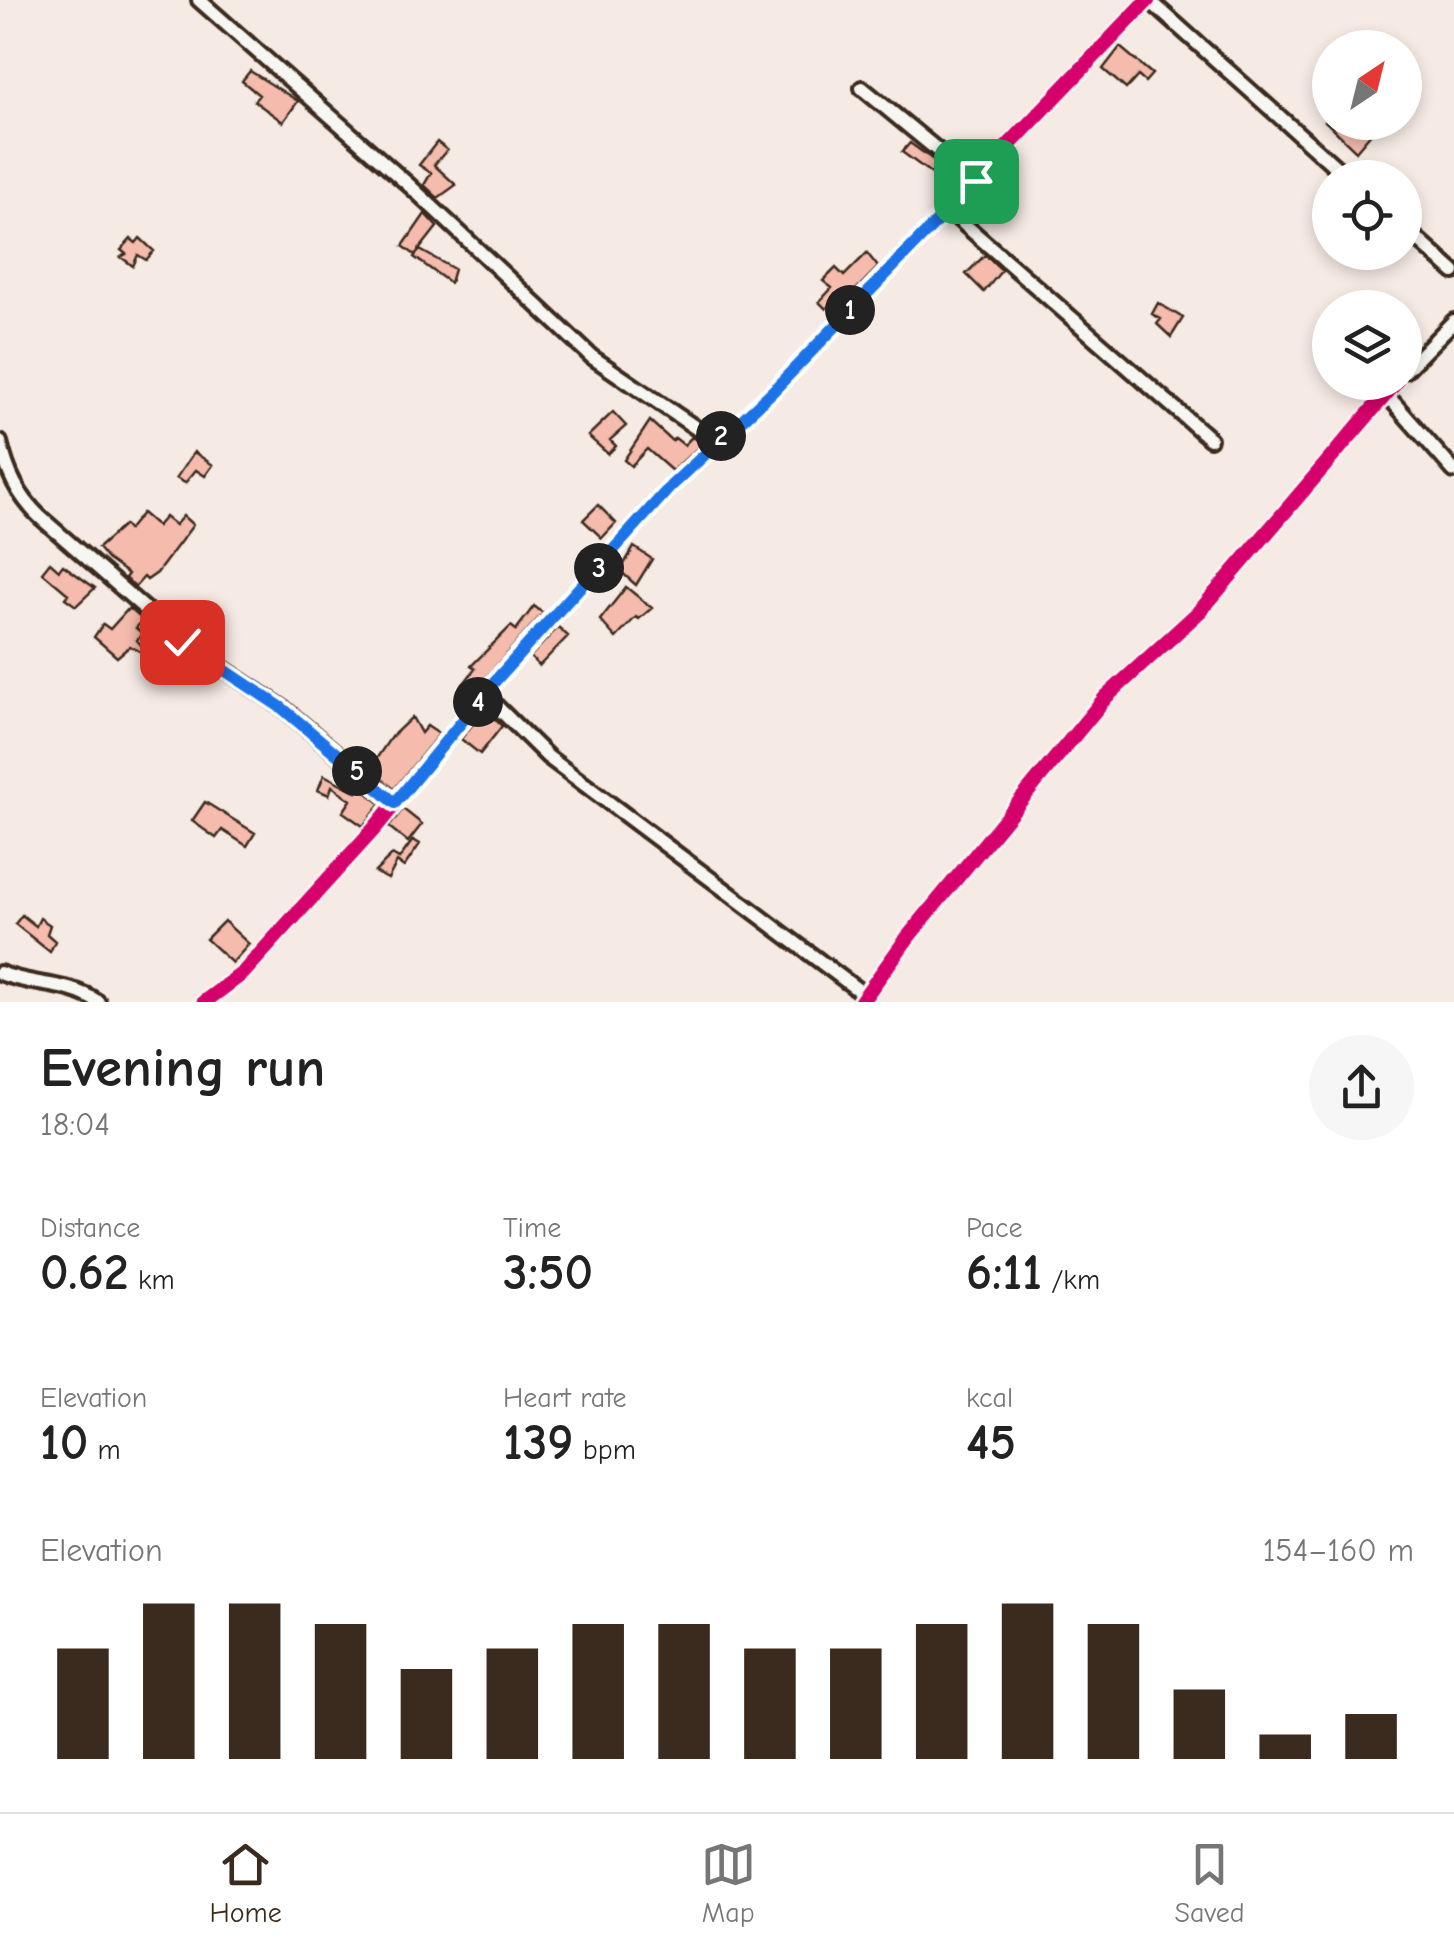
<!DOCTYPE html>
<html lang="en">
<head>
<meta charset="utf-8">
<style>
  :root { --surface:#fff; --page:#f6f6f6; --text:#222; --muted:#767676; --line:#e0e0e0; --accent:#3b2a1e }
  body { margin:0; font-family:"Comic Neue",sans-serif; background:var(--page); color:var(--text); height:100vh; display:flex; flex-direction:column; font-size:38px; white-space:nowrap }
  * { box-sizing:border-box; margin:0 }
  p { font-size:32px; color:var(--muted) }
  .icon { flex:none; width:55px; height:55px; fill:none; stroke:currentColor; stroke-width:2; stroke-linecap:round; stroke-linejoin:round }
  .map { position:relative; height:1002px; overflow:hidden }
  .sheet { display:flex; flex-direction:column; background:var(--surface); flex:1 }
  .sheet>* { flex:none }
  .needle { width:65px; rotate:35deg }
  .tools { position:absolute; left:1312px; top:30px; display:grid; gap:20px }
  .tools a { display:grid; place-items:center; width:110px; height:110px; border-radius:50%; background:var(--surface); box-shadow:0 5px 15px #0003; font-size:50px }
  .pin { position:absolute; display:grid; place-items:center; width:85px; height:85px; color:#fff; margin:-42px; border-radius:20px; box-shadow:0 5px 15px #0006 }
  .km { position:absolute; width:50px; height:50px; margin:-25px; border-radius:50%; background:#222; color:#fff; font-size:28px; line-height:50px; text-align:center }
  .round { display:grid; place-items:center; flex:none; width:105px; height:105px; border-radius:52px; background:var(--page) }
  .headline { display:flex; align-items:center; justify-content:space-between; height:170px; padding:0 40px }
  h1 { font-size:55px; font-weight:800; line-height:75px }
  .stats { display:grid; grid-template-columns:repeat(3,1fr); gap:15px; height:170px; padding:10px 40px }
  .stats div { display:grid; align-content:center }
  .stats b { font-size:50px; font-weight:800 }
  .stats small { font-size:28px; font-weight:400 }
  .stats p { font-size:28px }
  .chart { height:280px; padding:20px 40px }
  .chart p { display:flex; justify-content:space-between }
  .chart svg { width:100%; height:180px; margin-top:10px; stroke:var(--accent); stroke-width:6 }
  .tab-bar { display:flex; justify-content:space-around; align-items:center; height:140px; border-top:2px solid var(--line); background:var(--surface); font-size:28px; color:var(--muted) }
  .tab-bar a { display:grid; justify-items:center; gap:5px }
  .tab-bar .active { color:var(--accent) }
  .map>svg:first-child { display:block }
  .building { fill:#f5bbad; stroke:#3b2a1e; stroke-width:2.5 }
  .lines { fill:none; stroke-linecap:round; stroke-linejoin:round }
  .minor-casing { stroke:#3b2a1e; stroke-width:20 }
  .minor { stroke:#f6f6f2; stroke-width:12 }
  .cycleway-casing { stroke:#f6f6f2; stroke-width:21 }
  .cycleway { stroke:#d6006c; stroke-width:15 }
  .route-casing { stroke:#fff; stroke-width:20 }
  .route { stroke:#1a73e8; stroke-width:12 }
</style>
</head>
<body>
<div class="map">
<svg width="1454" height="1002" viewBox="0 0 1454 1002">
  <rect width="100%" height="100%" fill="#f6eae4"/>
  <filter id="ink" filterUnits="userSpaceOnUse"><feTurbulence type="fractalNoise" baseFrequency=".01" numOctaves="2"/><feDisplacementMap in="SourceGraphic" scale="20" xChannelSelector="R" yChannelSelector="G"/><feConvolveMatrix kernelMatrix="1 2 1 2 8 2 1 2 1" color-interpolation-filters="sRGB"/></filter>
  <g filter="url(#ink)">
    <path class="building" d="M 1120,47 L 1152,74 L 1145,82 L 1138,76 L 1126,89 L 1103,69 Z
      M 250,71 L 298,101 L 283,122 L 254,101 L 259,95 L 242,81 Z
      M 1326,122 L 1360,122 L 1372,132 L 1356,151 Z
      M 437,142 L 447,150 L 434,165 L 456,185 L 438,198 L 424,185 L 431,173 L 419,165 Z
      M 910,143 L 943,167 L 936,177 L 902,152 Z
      M 425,214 L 437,227 L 415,255 L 403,246 Z
      M 140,238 L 154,251 L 146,260 L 138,255 L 133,266 L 121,257 L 126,254 L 121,250 L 131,239 L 136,243 Z
      M 420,250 L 454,269 L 450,283 L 414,257 Z
      M 867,253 L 878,267 L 837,309 L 831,303 L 826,309 L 819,302 L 832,288 L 823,281 L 836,268 L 844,276 Z
      M 985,255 L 1002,270 L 984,292 L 966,274 Z
      M 1158,303 L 1183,318 L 1171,337 L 1157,324 L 1161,319 L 1152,314 Z
      M 613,412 L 626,426 L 610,440 L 616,446 L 608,454 L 588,436 Z
      M 650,421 L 672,441 L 675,438 L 684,445 L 692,437 L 702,444 L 672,471 L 647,449 L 631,466 L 624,460 Z
      M 194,452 L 213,465 L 205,476 L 196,470 L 185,483 L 176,478 Z
      M 598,505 L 616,523 L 602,538 L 583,520 Z
      M 142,513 L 157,526 L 165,517 L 175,525 L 183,516 L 193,525 L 157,573 L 147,580 L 144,577 L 135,587 L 125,578 L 128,574 L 107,559 L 98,548 L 124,525 L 128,530 Z
      M 634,547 L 652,559 L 636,585 L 620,571 Z
      M 50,562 L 59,570 L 63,565 L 95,588 L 76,606 L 65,598 L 68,594 L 42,572 Z
      M 626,587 L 652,608 L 639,619 L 636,617 L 616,638 L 600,620 Z
      M 534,606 L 543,613 L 471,694 L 461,687 L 475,669 L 471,666 L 511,626 L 516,630 Z
      M 129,608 L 143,620 L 136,628 L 143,634 L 137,640 L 152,658 L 130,646 L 117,657 L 94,637 L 103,624 L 110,629 Z
      M 558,627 L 568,636 L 539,666 L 530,657 Z
      M 485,709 L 502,726 L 480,754 L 461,739 Z
      M 412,717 L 421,733 L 427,726 L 439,734 L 394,789 L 363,763 L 366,760 L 372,765 L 391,737 Z
      M 324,775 L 357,792 L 360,787 L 381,804 L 363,826 L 343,812 L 351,800 L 332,786 L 329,795 L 318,790 Z
      M 205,802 L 255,833 L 247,846 L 222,830 L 216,838 L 192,821 Z
      M 403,809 L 422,824 L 408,842 L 389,827 Z
      M 413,840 L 420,844 L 404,867 L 397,862 L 388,879 L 375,872 L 392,855 L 399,859 Z
      M 22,915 L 36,926 L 40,918 L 50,925 L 47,934 L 55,941 L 50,952 L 15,924 Z
      M 224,921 L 249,944 L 232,963 L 206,939 Z"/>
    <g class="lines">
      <defs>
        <path id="minor" d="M 199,0 L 410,186 L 592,357 L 715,441
          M 1149,0 L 1348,178
          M 862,88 L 975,181
          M 948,210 L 1210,439
          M 1405,228 L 1454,272
          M 1405,371 L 1454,321
          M 1386,394 L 1454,471
          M 0,442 C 7,472 18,496 40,517 L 183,642 L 283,708 L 395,803
          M 484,694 L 548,757 L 866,996
          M 0,973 C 34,987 67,981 98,1002
          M 204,1002 L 243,973 L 374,829 L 496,680 L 671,486 L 772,392 L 1148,0
          M 861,1002 L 908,937 L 1106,697 L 1200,611 L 1396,382"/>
      </defs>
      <use href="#minor" class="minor-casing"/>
      <use href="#minor" class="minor"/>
      <defs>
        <path id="cycleway" d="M 204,1002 L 243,973 L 374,829 L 496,680 L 671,486 L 772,392 L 1148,0
          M 861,1002 L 908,937 L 1106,697 L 1200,611 L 1396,382"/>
      </defs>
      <use href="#cycleway" class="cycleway-casing"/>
      <use href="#cycleway" class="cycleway"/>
    </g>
  </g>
  <g class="lines" filter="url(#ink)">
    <defs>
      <path id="route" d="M 182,642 L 282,708 L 395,803 L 496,680 L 671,486 L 772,392 L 976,181"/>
    </defs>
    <use href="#route" class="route-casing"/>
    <use href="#route" class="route"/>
  </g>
</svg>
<div class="tools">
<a><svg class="needle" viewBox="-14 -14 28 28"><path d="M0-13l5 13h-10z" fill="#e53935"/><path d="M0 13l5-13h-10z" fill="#767676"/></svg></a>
<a><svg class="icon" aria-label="locate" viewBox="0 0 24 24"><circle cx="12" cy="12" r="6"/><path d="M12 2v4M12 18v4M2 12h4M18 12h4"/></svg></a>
<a><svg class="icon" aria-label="layers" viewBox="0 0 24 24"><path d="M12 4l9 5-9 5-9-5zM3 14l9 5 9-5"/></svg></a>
</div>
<div class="pin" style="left:976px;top:181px;background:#1e9e55"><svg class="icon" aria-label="arrive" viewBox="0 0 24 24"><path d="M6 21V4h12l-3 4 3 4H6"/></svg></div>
<div class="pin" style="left:182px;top:642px;background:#d93025"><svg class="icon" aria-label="check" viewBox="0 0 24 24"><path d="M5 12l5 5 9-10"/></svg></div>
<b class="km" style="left:850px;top:310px">1</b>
<b class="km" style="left:721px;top:436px">2</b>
<b class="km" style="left:599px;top:568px">3</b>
<b class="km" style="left:478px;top:702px">4</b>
<b class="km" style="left:357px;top:771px">5</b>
</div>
<section class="sheet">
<div class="headline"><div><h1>Evening run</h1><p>18:04</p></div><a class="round"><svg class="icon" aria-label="share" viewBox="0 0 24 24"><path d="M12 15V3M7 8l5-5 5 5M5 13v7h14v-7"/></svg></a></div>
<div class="stats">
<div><p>Distance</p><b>0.62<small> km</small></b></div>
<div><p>Time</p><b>3:50</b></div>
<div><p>Pace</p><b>6:11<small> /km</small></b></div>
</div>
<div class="stats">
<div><p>Elevation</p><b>10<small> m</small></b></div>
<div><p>Heart rate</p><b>139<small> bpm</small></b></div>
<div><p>kcal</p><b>45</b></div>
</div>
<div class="chart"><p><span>Elevation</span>154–160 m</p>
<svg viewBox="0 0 160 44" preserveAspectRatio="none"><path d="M5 44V17M15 44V6M25 44V6M35 44V11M45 44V22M55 44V17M65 44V11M75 44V11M85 44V17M95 44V17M105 44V11M115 44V6M125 44V11M135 44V27M145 44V38M155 44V33"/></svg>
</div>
</section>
<nav class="tab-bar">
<a class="active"><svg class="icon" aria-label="home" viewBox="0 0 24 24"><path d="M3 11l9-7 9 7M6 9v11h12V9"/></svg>Home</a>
<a><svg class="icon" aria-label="map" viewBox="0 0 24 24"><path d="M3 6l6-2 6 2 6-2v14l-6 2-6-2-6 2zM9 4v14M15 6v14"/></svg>Map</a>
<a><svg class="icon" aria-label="saved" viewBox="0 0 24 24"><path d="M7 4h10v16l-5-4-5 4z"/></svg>Saved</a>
</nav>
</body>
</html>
